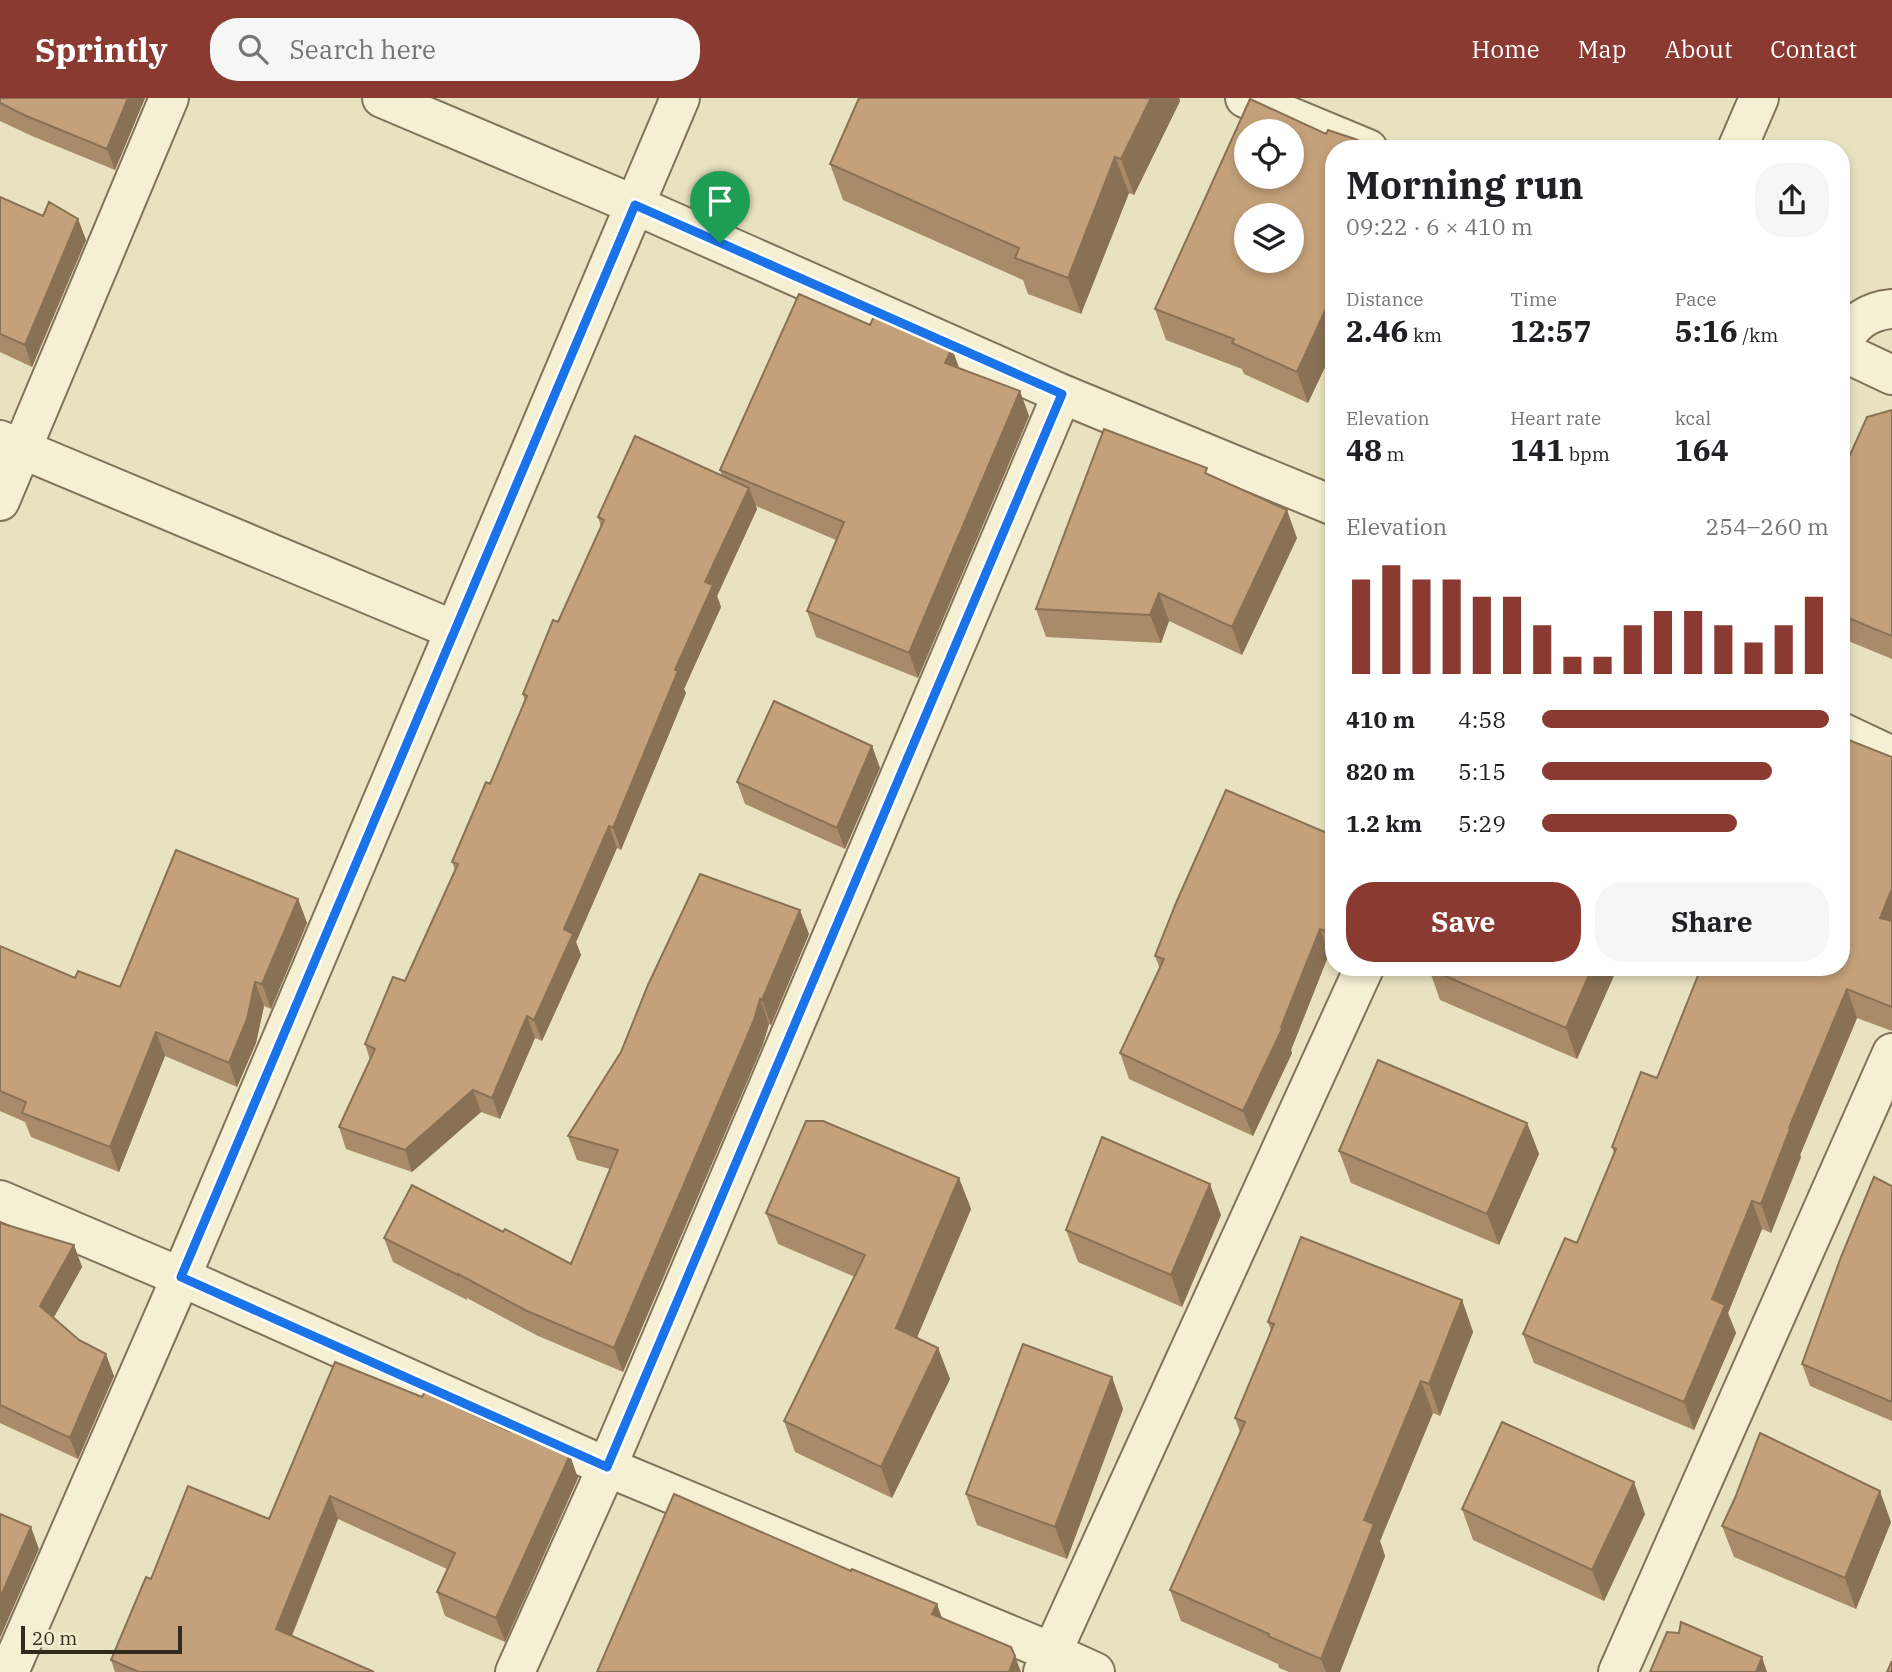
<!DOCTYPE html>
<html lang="en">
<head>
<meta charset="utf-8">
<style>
  :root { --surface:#fff; --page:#f6f6f6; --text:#202124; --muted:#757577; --accent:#8a3a30 }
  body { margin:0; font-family:"IBM Plex Serif",serif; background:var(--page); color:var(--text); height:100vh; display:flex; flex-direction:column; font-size:26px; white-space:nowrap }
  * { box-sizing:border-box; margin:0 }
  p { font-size:23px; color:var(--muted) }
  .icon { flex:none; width:38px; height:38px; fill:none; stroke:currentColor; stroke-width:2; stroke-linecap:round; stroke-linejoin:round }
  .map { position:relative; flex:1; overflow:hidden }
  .side { position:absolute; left:1325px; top:42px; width:525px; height:836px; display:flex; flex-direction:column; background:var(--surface); border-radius:28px; box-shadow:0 4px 10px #0003 }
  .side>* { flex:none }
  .controls { position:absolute; left:1234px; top:21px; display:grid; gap:14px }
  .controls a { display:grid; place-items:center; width:70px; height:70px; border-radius:50%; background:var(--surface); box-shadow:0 4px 10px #0003; font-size:35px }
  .scale { position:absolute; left:21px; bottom:18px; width:161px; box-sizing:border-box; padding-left:7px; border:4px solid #322a1d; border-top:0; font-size:19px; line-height:24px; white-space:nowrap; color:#322a1d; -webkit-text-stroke:5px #f1ecd0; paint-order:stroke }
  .pin { position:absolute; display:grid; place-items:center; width:60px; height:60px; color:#fff; margin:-72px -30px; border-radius:50% 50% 50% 0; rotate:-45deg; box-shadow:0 0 7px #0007 }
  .pin .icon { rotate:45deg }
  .round { display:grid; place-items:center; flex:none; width:74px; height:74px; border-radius:28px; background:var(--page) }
  .headline { display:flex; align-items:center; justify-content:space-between; height:119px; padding:0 21px }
  h1 { font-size:38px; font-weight:700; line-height:52px }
  .metrics { display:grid; grid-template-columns:repeat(3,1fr); gap:10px; height:119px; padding:7px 21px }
  .metrics div { display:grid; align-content:center }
  .metrics b { font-size:30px; font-weight:700 }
  .metrics small { font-size:19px; font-weight:400 }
  .metrics p { font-size:19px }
  .chart { height:196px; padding:14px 21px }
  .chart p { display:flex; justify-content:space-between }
  .chart svg { width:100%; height:126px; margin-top:7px; stroke:var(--accent); stroke-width:6 }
  .cta { display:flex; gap:14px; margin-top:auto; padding:14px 21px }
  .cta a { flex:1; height:80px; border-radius:28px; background:var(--accent); color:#fff; font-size:28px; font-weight:700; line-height:80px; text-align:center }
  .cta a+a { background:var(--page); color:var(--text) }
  ul { padding:0 21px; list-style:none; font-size:23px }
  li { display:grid; grid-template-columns:112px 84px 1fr; align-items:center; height:52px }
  li i { height:18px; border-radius:9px; background:var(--accent) }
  header { display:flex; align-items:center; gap:42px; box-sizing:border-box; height:98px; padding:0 35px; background:var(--accent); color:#fff }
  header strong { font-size:33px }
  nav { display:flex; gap:38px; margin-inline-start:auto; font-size:24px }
  .search { width:490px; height:63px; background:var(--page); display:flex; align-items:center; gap:18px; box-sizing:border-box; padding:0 24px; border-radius:28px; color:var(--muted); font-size:26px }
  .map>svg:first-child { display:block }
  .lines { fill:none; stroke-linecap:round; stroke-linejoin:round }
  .minor-casing { stroke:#81735a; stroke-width:42 }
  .minor { stroke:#f5efd3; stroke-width:38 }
  .wall { fill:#a98a69 }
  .shaded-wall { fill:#897155 }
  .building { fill:#c4a17a; stroke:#897155; stroke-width:2; fill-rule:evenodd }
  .route-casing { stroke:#fff; stroke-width:14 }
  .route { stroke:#1a73e8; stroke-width:9 }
</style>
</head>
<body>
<header>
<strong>Sprintly</strong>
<div class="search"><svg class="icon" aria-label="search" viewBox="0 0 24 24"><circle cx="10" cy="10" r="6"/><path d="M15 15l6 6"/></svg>Search here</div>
<nav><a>Home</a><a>Map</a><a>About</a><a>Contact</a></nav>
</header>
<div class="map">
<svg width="1892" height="1574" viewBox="0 0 1892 1574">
  <rect width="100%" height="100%" fill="#e9e2c1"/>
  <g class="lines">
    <defs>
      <path id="minor" d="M 382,0 L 635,107 L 1062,296 L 1334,408
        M 1245,0 L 1368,51
        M 1737,51 L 1759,0
        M 1841,247 C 1852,225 1867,213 1892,211
        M 1841,253 L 1892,277
        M 0,342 L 454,532
        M 0,403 L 169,0
        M 1841,634 L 1892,658
        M 0,1102 L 181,1179 L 607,1369 L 1051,1554 L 1095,1574
        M 9,1574 L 181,1179 L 680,0
        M 515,1574 L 607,1369 L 1062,296
        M 1043,1574 L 1364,870
        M 1618,1574 L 1892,955"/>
    </defs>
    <use href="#minor" class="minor-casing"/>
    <use href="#minor" class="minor"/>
  </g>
  <path class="wall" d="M 0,0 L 145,0 L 115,72 L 32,38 L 0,23 Z
    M 859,0 L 1179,0 L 1180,3 L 1134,97 L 1129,95 L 1081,216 L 1028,196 L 1023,182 L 843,102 L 830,66 Z
    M 1334,51 L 1334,250 L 1308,305 L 1244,276 L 1242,271 L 1166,242 L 1155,211 Z
    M 0,99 L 43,118 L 78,121 L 86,142 L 32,269 L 0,254 Z
    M 959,270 L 1020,293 L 1029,318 L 918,580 L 816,539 L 807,513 L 836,442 L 756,408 L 757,411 L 717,498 L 721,509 L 684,591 L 686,595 L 621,752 L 617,750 L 576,844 L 581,857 L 542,943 L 535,940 L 500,1021 L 481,1014 L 412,1074 L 346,1051 L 339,1029 L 370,962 L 365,946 L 405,883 L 455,772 L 452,764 L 490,686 L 525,603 L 523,596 L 558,524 L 601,429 L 598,419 L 722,378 L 720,372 Z
    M 1892,312 L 1892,561 L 1841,540 L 1841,377 Z
    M 1209,377 L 1297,440 L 1242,557 L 1169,523 L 1161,545 L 1046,539 L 1036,511 Z
    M 1854,645 L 1892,659 L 1892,933 L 1857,920 L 1800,1057 L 1801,1059 L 1771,1135 L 1762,1131 L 1728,1215 L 1736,1235 L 1694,1332 L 1534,1265 L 1523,1236 L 1577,1145 L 1614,1055 L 1612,1049 L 1657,980 Z
    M 872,648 L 880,670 L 845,751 L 745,706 L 737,684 Z
    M 1334,738 L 1334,858 L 1329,856 L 1291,952 L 1292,955 L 1253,1038 L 1129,981 L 1120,955 L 1160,871 L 1155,858 Z
    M 298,801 L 307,825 L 271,911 L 264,908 L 256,945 L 237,989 L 165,958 L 119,1074 L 31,1039 L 25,1024 L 0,1013 L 0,848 L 75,880 L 120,889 Z
    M 809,836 L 771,927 L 769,926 L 763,946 L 623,1274 L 536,1237 L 467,1200 L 467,1202 L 393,1164 L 384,1140 L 503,1134 L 571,1166 L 610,1071 L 577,1062 L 568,1038 Z
    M 1429,871 L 1616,873 L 1577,961 L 1440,902 Z
    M 1527,1025 L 1539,1056 L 1499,1147 L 1351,1085 L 1339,1053 Z
    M 959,1080 L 971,1111 L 917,1239 L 938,1250 L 950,1281 L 892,1400 L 795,1354 L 784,1323 L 855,1179 L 778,1146 L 766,1115 Z
    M 1892,1088 L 1892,1323 L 1810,1288 L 1802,1266 Z
    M 1221,1117 L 1182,1209 L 1078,1164 L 1066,1132 Z
    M 0,1125 L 74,1147 L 82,1169 L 53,1220 L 114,1278 L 78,1361 L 0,1325 Z
    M 1462,1202 L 1473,1234 L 1440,1318 L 1433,1315 L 1380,1443 L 1385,1458 L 1340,1574 L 1289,1574 L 1279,1570 L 1278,1566 L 1181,1523 L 1170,1492 L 1240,1334 L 1235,1320 L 1271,1233 L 1268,1224 Z
    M 335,1264 L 578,1380 L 505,1544 L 445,1518 L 437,1494 L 447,1471 L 338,1421 L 292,1538 L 374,1574 L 115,1574 L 111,1562 L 151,1481 L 269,1421 Z
    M 1112,1279 L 1123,1311 L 1067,1461 L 977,1427 L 966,1396 Z
    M 1462,1411 L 1645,1416 L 1604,1503 L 1473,1442 Z
    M 1891,1424 L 1856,1511 L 1734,1459 L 1722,1428 Z"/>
  <path class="shaded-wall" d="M 128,0 L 145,0 L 115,72 L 107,51 Z
    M 1151,0 L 1179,0 L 1180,3 L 1134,97 L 1121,61 Z
    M 1115,59 L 1129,95 L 1081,216 L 1068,180 Z
    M 78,121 L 86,142 L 32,269 L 25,247 Z
    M 1334,193 L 1334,250 L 1308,305 L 1297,274 Z
    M 952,250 L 961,275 L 945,265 Z
    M 1020,293 L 1029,318 L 918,580 L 909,555 Z
    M 749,390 L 757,411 L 717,498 L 721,509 L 684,591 L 686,595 L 621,752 L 613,730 L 675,572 L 705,484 Z
    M 1287,412 L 1297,440 L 1242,557 L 1232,529 Z
    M 1159,495 L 1169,523 L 1161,545 L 1150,517 Z
    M 872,648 L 880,670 L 845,751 L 837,730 Z
    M 609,728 L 617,750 L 576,844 L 581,857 L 542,943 L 534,922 L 564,831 Z
    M 1892,791 L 1892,844 L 1880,820 Z
    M 298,801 L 307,825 L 271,911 L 262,886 Z
    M 800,812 L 809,836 L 771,927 L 762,902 Z
    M 1334,814 L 1334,857 L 1325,833 Z
    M 1320,831 L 1329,856 L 1291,952 L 1292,955 L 1253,1038 L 1243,1013 L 1281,929 Z
    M 1592,870 L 1615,870 L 1616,873 L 1577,961 L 1566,930 Z
    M 255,884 L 264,908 L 256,945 L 237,989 L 229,965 Z
    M 1847,891 L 1857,920 L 1800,1057 L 1801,1059 L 1771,1135 L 1761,1106 L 1789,1030 Z
    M 760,901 L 769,926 L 763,946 L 623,1274 L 614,1250 Z
    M 527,918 L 535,940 L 500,1021 L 492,1000 Z
    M 156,934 L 165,958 L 119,1074 L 110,1049 Z
    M 473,992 L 481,1014 L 412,1074 L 405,1052 Z
    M 1527,1025 L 1539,1056 L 1499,1147 L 1487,1116 Z
    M 959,1080 L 971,1111 L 908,1261 L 896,1230 Z
    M 1210,1086 L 1221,1117 L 1182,1209 L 1171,1177 Z
    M 1752,1103 L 1762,1131 L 1728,1215 L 1736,1235 L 1694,1332 L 1684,1304 L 1712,1201 Z
    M 74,1147 L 82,1169 L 48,1230 L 40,1208 Z
    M 1462,1202 L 1473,1234 L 1440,1318 L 1429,1286 Z
    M 938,1250 L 950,1281 L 892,1400 L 881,1369 Z
    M 106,1256 L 114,1278 L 78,1361 L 70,1340 Z
    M 1112,1279 L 1123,1311 L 1067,1461 L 1055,1429 Z
    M 1421,1283 L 1433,1315 L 1380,1443 L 1385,1458 L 1340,1574 L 1326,1574 L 1321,1561 L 1364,1422 Z
    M 570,1357 L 578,1380 L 505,1544 L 496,1520 Z
    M 1634,1384 L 1645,1416 L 1604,1503 L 1592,1472 Z
    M 1880,1393 L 1891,1424 L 1856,1511 L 1845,1480 Z
    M 330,1398 L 338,1421 L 285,1554 L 276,1531 Z
    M 31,1429 L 39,1451 L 0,1540 L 0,1500 Z
    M 937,1506 L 947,1534 L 932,1516 Z
    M 1015,1558 L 1021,1574 L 1009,1574 Z
    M 1762,1559 L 1767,1574 L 1756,1574 Z"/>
  <path class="building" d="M 0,0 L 128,0 L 107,51 L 24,17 L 0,5 Z
    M 859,0 L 1151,0 L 1121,61 L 1115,59 L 1068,180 L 1015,160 L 1019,150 L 830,66 Z
    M 1250,1 L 1326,36 L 1328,32 L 1355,41 L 1377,51 L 1334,51 L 1334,193 L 1297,274 L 1232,245 L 1234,241 L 1155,211 ZM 1246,33 L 1292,33 L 1292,79 L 1246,79 ZM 1246,117 L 1292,117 L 1292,163 L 1246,163 Z
    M 0,99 L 43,118 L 49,104 L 78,121 L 25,247 L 0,236 Z
    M 799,196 L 870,227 L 875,216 L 952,250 L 945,265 L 1020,293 L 909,555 L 807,513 L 844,424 L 720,372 Z
    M 1892,312 L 1892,538 L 1841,517 L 1841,377 L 1867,319 Z
    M 1104,331 L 1207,370 L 1205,375 L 1287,412 L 1232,529 L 1159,495 L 1150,517 L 1036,511 Z
    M 635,338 L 749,390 L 705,484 L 713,487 L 675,572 L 678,573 L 613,730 L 609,728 L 564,831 L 573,836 L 534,922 L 527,918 L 492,1000 L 473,992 L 405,1052 L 339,1029 L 375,951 L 365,946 L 393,879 L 405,883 L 458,766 L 452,764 L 486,684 L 490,686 L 527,598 L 523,596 L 553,522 L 558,524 L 604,422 L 598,419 Z
    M 774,603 L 872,648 L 837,730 L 737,684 Z
    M 1841,639 L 1892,659 L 1892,791 L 1880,820 L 1892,823 L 1892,909 L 1847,891 L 1789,1030 L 1790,1031 L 1761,1106 L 1752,1103 L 1712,1201 L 1725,1207 L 1684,1304 L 1523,1236 L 1565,1140 L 1577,1145 L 1616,1051 L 1612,1049 L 1641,974 L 1657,980 L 1701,870 L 1841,870 Z
    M 1226,692 L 1334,738 L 1334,814 L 1325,833 L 1320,831 L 1281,929 L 1283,929 L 1243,1013 L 1120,955 L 1164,861 L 1155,858 L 1176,805 Z
    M 176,752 L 298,801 L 262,886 L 255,884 L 247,921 L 229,965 L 156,934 L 110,1049 L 22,1015 L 26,1004 L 0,993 L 0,848 L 75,880 L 78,873 L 120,889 Z
    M 700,776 L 800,812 L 762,902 L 760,901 L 754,922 L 614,1250 L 527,1213 L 458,1176 L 458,1177 L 384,1140 L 412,1087 L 503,1134 L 505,1131 L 571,1166 L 618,1052 L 568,1038 L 621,954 L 648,887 Z
    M 1429,870 L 1592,870 L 1566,930 L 1429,871 Z
    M 1378,962 L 1527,1025 L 1487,1116 L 1339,1053 Z
    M 806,1023 L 823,1023 L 959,1080 L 896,1230 L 938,1250 L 881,1369 L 784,1323 L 865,1157 L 766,1115 Z
    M 1102,1039 L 1210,1086 L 1171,1177 L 1066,1132 Z
    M 1874,1079 L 1892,1088 L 1892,1304 L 1802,1266 L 1841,1159 Z
    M 0,1125 L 74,1147 L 40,1208 L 79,1242 L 106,1256 L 70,1340 L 0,1307 Z
    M 1301,1139 L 1462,1202 L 1429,1286 L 1421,1283 L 1364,1422 L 1374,1426 L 1321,1561 L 1268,1538 L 1269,1536 L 1170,1492 L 1245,1324 L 1235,1320 L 1274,1226 L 1268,1224 Z
    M 1023,1246 L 1112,1279 L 1055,1429 L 966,1396 Z
    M 335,1264 L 422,1299 L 425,1294 L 509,1333 L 511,1330 L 570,1357 L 496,1520 L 437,1494 L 455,1455 L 330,1398 L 276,1531 L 374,1574 L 139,1574 L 111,1562 L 146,1479 L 151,1481 L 188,1388 L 269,1421 Z
    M 1502,1324 L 1634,1384 L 1592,1472 L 1462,1411 Z
    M 1760,1335 L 1880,1393 L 1845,1480 L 1722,1428 L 1735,1400 Z
    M 674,1396 L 851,1473 L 852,1471 L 937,1506 L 932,1516 L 1011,1549 L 1015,1558 L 1009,1574 L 597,1574 Z
    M 0,1416 L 31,1429 L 0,1500 Z
    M 1681,1524 L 1762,1559 L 1756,1574 L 1650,1574 L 1667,1534 L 1679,1535 Z
    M 1892,1563 L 1892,1574 L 1887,1574 Z"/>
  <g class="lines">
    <defs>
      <path id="route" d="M 635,107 L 1062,296 L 607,1369 L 181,1179 Z"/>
    </defs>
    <use href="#route" class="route-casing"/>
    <use href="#route" class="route"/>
  </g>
</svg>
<div class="controls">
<a><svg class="icon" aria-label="locate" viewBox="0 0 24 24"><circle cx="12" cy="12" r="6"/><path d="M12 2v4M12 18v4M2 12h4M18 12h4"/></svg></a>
<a><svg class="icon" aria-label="layers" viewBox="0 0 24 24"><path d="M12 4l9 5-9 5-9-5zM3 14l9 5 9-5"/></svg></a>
</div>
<div class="scale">20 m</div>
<div class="pin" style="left:720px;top:145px;background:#1e9e55"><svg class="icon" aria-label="arrive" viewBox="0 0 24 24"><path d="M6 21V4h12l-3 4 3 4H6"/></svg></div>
<section class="side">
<div class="headline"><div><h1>Morning run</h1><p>09:22 · 6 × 410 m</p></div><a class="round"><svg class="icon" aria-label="share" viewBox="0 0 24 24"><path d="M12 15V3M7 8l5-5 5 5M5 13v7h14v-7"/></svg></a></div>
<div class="metrics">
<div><p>Distance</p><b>2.46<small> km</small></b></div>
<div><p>Time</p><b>12:57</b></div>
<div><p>Pace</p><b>5:16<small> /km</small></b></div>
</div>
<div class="metrics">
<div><p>Elevation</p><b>48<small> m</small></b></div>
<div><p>Heart rate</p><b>141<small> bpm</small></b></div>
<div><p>kcal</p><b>164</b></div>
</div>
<div class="chart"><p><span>Elevation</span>254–260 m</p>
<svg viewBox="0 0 160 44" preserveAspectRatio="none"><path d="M5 44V11M15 44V6M25 44V11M35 44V11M45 44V17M55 44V17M65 44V27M75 44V38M85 44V38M95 44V27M105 44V22M115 44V22M125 44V27M135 44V33M145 44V27M155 44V17"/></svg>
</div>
<ul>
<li><b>410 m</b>4:58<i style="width:100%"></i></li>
<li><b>820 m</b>5:15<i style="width:80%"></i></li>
<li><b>1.2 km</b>5:29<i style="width:68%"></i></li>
</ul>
<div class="cta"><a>Save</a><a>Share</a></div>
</section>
</div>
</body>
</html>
